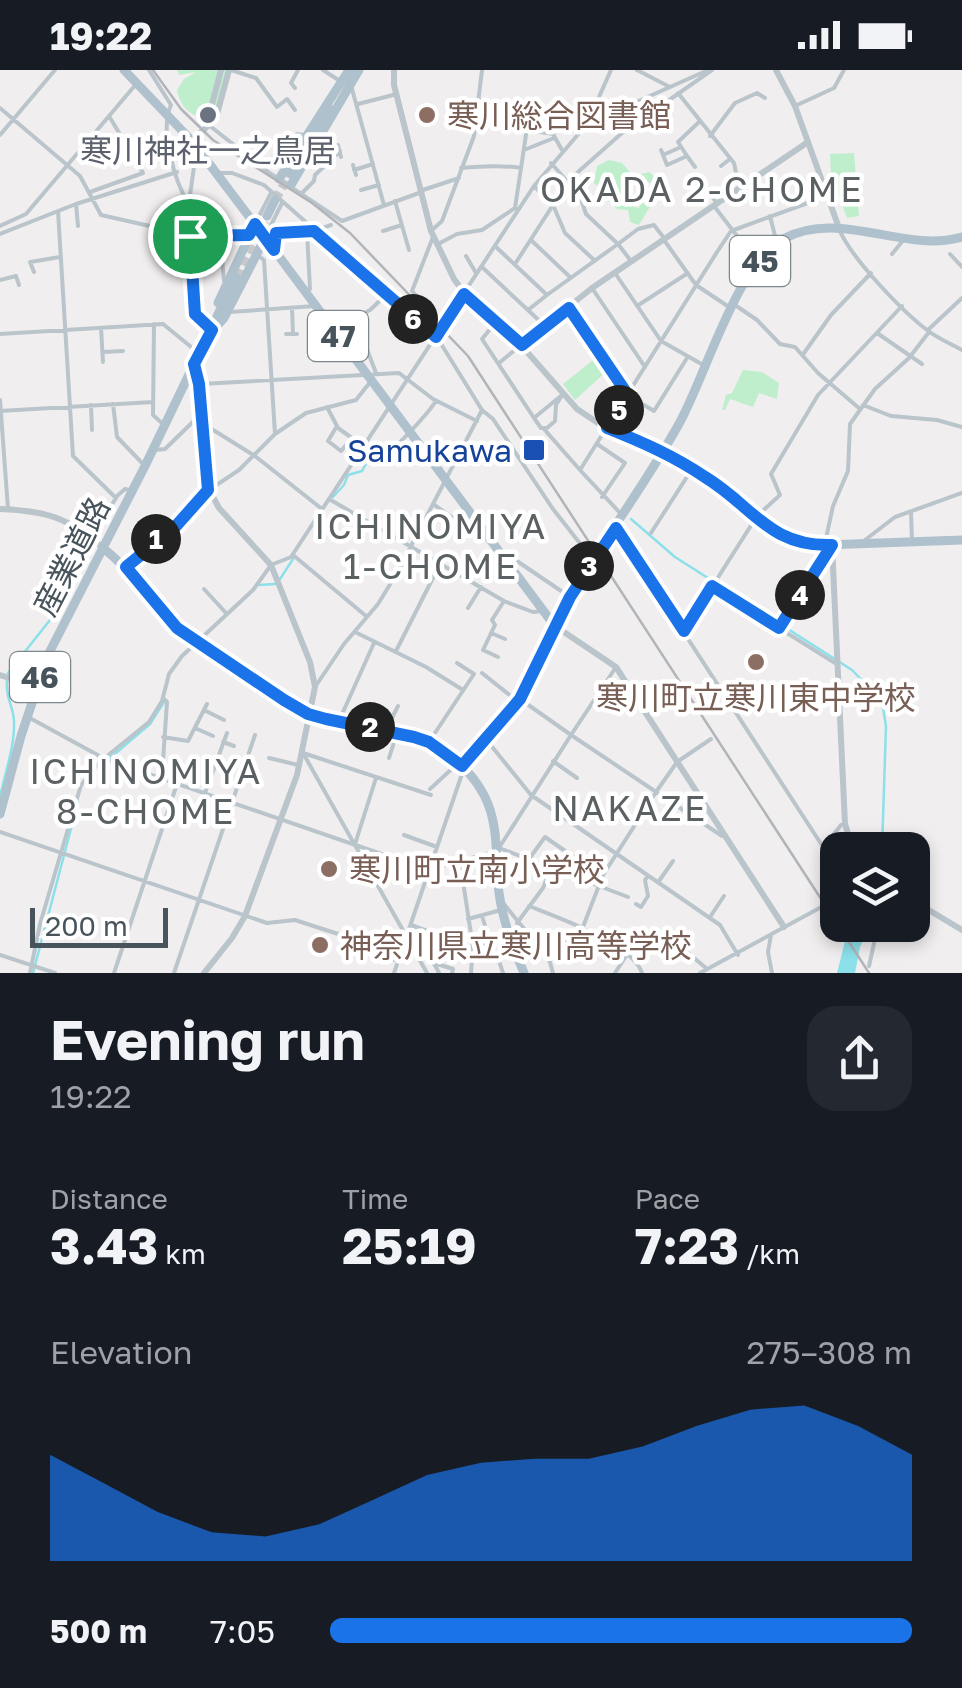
<!DOCTYPE html>
<html lang="en">
<head>
<meta charset="utf-8">
<style>
  :root { --surface:#171b24; --page:#242831; --text:#f1f3f6; --muted:#9ea1a6; --accent:#1a73e8 }
  body { margin:0; font-family:"Golos Text","Noto Sans JP",sans-serif; background:var(--page); color:var(--text); height:100vh; display:flex; flex-direction:column; font-size:38px; white-space:nowrap }
  * { box-sizing:border-box; margin:0 }
  p { font-size:32px; color:var(--muted) }
  .icon { flex:none; width:55px; height:55px; fill:none; stroke:currentColor; stroke-width:2; stroke-linecap:round; stroke-linejoin:round }
  .map { position:relative; height:903px; overflow:hidden }
  .drawer { display:flex; flex-direction:column; background:var(--surface); flex:1 }
  .drawer>* { flex:none }
  .fabs { position:absolute; left:820px; top:762px; display:grid; gap:20px }
  .fabs a { display:grid; place-items:center; width:110px; height:110px; border-radius:20px; background:var(--surface); box-shadow:0 5px 15px #0003; font-size:50px }
  .scale { position:absolute; left:30px; bottom:25px; width:138px; box-sizing:border-box; padding-left:10px; border:5px solid #47545b; border-top:0; font-size:28px; line-height:35px; white-space:nowrap; color:#47545b; -webkit-text-stroke:8px #fff; paint-order:stroke }
  .pin { position:absolute; display:grid; place-items:center; width:85px; height:85px; color:#fff; margin:-42px; border:5px solid #fff; border-radius:50%; box-shadow:0 2px 10px #0007 }
  .km { position:absolute; width:50px; height:50px; margin:-25px; border-radius:50%; background:#222; color:#fff; font-size:28px; line-height:50px; text-align:center }
  .round { display:grid; place-items:center; flex:none; width:105px; height:105px; border-radius:30px; background:var(--page) }
  .overview { display:flex; align-items:center; justify-content:space-between; height:170px; padding:0 50px }
  h1 { font-size:55px; font-weight:700; line-height:75px }
  .metrics { display:grid; grid-template-columns:repeat(3,1fr); gap:15px; height:170px; padding:10px 50px }
  .metrics div { display:grid; align-content:center }
  .metrics b { font-size:50px; font-weight:700 }
  .metrics small { font-size:28px; font-weight:400 }
  .metrics p { font-size:28px }
  .chart { height:280px; padding:20px 50px }
  .chart p { display:flex; justify-content:space-between }
  .chart svg { width:100%; height:180px; margin-top:10px; fill:var(--accent); opacity:.7 }
  ul { padding:0 50px; list-style:none; font-size:32px }
  li { display:grid; grid-template-columns:160px 120px 1fr; align-items:center; height:75px }
  li i { height:25px; border-radius:12px; background:var(--accent) }
  .status { display:flex; justify-content:space-between; align-items:center; height:70px; padding:0 50px; background:var(--surface); direction:ltr }
  .status svg { height:28px; fill:currentColor }
  .map>svg:first-child { display:block }
  .green { fill:#beeecb }
  .water { fill:#8ce0ea }
  .lines { fill:none; stroke-linecap:round; stroke-linejoin:round }
  .stream { stroke:#8ce0ea; stroke-width:2.5 }
  .primary-tunnel { stroke:#c6c8ca; stroke-width:9; stroke-dasharray:9 4.5; stroke-linecap:butt }
  .minor { stroke:#bac4cb; stroke-width:4 }
  .tertiary { stroke:#bac4cb; stroke-width:6 }
  .primary { stroke:#afc1cd; stroke-width:9 }
  .rail { stroke:#b1b4b9; stroke-width:2.5 }
  .primary-bridge { stroke:#afc1cd; stroke-width:9 }
  .route-casing { stroke:#fff; stroke-width:20 }
  .route { stroke:#1a73e8; stroke-width:12 }
  .worship-dot { fill:#6b7280; stroke:#fff; stroke-width:4 }
  .education-dot { fill:#8d6e63; stroke:#fff; stroke-width:4 }
  .transit-dot { fill:#1a4fb4; stroke:#fff; stroke-width:4 }
  .labels { text-anchor:middle; dominant-baseline:central; stroke-width:9; stroke-linejoin:round; paint-order:stroke }
  .shield { fill:#fff; stroke:#7e878c; stroke-width:2.5 }
  .shield-label { font-size:30px; font-weight:bold; fill:#47545b }
  .education-label { font-size:32px; fill:#785e54; stroke:#fff; text-anchor:start }
  .worship-label { font-size:32px; fill:#5b616d; stroke:#fff }
  .transit-label { font-size:32px; fill:#164399; stroke:#fff; text-anchor:end }
  .street-label { font-size:32px; fill:#47545b; stroke:#fff }
  .neighbourhood-label { font-size:35px; letter-spacing:2.5px; fill:#5b6063; stroke:#fff }
</style>
</head>
<body>
<div class="status"><b>19:22</b><svg viewBox="0 0 49 12"><path d="M0 12V9h3v3zM5 12V6h3v6zM10 12V3h3v9zM15 12V0h3v12zM26 1h20v11H26zM47 4h2v5h-2z"/></svg></div>
<div class="map">
<svg width="962" height="903" viewBox="0 0 962 903">
  <rect width="100%" height="100%" fill="#f1eeef"/>
  <path class="green" d="M 177,0 L 230,0 L 216,45 C 196,51 181,41 177,20 L 184,9 L 196,2 L 179,5 Z
    M 854,83 L 859,146 L 847,148 L 831,107 L 830,84 Z
    M 609,90 L 622,93 L 633,106 L 649,102 L 655,107 L 652,113 L 637,110 L 630,116 L 628,126 L 635,137 L 639,138 L 642,130 L 651,135 L 639,155 L 630,152 L 628,140 L 617,139 L 606,129 L 609,116 L 602,120 L 594,113 L 597,96 Z
    M 597,287 L 608,300 L 575,330 L 563,314 Z
    M 743,300 L 762,302 L 779,313 L 777,329 L 759,323 L 753,337 L 730,329 L 725,340 L 722,340 L 726,325 L 732,323 Z"/>
  <path class="water" d="M 849,855 L 870,855 L 860,877 L 855,903 L 837,903 Z"/>
  <g class="lines">
    <path class="stream" d="M 333,427 L 344,415 L 348,405 L 362,401 L 367,392 L 366,378
      M 631,449 L 675,487 L 852,600 L 877,626 L 883,638 L 886,656 L 882,780
      M 280,509 L 293,489
      M 259,515 L 275,514
      M 8,603 L 69,526
      M 110,688 L 150,654 L 164,632
      M 0,727 C 5,703 15,676 14,651 C 13,635 5,627 7,611
      M 33,903 L 78,732"/>
    <path class="primary-tunnel" d="M 275,130 L 290,104
      M 236,207 L 267,146"/>
    <path class="minor" d="M 149,0 L 171,35 C 159,60 175,112 189,135
      M 231,0 L 256,8 L 277,37 L 287,29 L 295,40
      M 323,0 L 340,11
      M 637,0 L 668,16
      M 295,18 L 291,13 L 298,0
      M 352,19 L 384,135
      M 678,23 L 734,93 L 736,103 L 748,113
      M 477,30 L 530,38 L 515,138 L 518,140
      M 358,34 L 397,24
      M 795,36 L 834,18 L 844,0
      M 0,38 L 80,106 L 101,145 L 203,168 L 249,165
      M 587,54 L 706,1
      M 210,56 L 271,104 L 342,151 L 419,123
      M 527,60 L 553,64 L 562,80
      M 0,65 L 55,0
      M 710,66 L 735,33 L 757,23 L 765,28
      M 338,75 L 341,87
      M 524,80 L 554,68
      M 661,80 L 667,95 L 687,86 L 678,72 L 699,52
      M 663,85 L 681,77
      M 687,86 L 695,97
      M 551,93 L 580,126 L 586,144 L 618,174 L 638,159 L 654,155 L 664,168
      M 353,95 L 356,105
      M 721,96 L 730,89
      M 264,97 L 297,64 L 304,65
      M 461,98 C 481,96 502,95 521,98
      M 354,100 L 373,94
      M 220,103 L 232,103 L 264,115 L 438,269 L 482,340 L 493,349 L 553,439 L 593,490
      M 700,107 L 717,134
      M 569,110 L 622,63 L 712,0
      M 534,116 L 553,135 L 565,163 L 593,189
      M 361,120 L 379,115
      M 420,121 L 459,108
      M 90,122 L 143,103 L 109,46
      M 302,123 L 314,111 L 315,105 L 340,81
      M 395,131 L 409,180
      M 189,132 L 194,97 L 205,88
      M 76,134 L 78,156
      M 714,136 L 757,192
      M 58,141 L 73,386 L 116,428
      M 770,146 L 776,170
      M 255,154 L 271,123
      M 0,156 L 26,144 L 137,13
      M 839,159 C 851,188 902,241 927,260 C 937,268 951,274 962,280
      M 383,161 L 402,155
      M 431,161 L 442,151 L 474,66 L 482,0
      M 0,164 L 76,134 L 177,102
      M 266,165 L 282,133
      M 220,167 L 224,211
      M 433,167 L 412,221 L 444,255
      M 531,170 L 570,207
      M 664,170 L 696,215 L 729,237
      M 440,173 L 457,164 L 482,160 L 515,138
      M 495,176 L 547,225 L 618,174 L 631,191
      M 273,179 L 277,163 L 314,161 L 331,155
      M 256,184 L 264,190 L 275,364
      M 892,184 L 905,168
      M 950,184 L 962,197
      M 466,186 L 476,203
      M 515,194 L 553,135
      M 483,198 L 545,256
      M 34,202 L 30,192 L 60,187
      M 615,203 L 661,271 L 705,296
      M 0,210 L 16,206 L 19,215
      M 592,218 L 645,297
      M 306,222 L 310,219 L 307,162
      M 735,235 L 757,250 L 780,274 L 795,277 L 818,303 L 860,339
      M 637,236 L 688,203
      M 292,238 L 293,264
      M 569,238 L 627,325 L 654,341 L 687,288
      M 528,240 L 547,225
      M 230,242 L 315,236
      M 355,248 L 376,303
      M 327,250 L 332,248 L 342,254 L 370,240 L 386,225
      M 495,253 L 482,269 L 534,348
      M 154,254 L 153,345 L 164,355
      M 101,258 L 103,292
      M 929,259 L 962,228
      M 877,263 L 922,294
      M 0,264 L 163,254 L 196,281
      M 286,264 L 297,264
      M 102,282 L 123,281
      M 804,283 L 831,245 L 871,203
      M 499,293 L 521,275
      M 201,314 L 399,303 L 433,329 L 477,351
      M 562,325 L 556,335 L 555,351 L 547,358 L 541,358 L 534,348 Z
      M 0,330 L 8,439
      M 113,334 L 117,367 L 145,396
      M 91,335 L 92,360
      M 863,335 L 891,346 L 937,350 L 962,357
      M 327,337 L 338,358 L 384,391 C 400,369 421,354 436,331
      M 0,341 L 153,332
      M 202,353 L 255,386 L 322,439
      M 337,356 L 328,371 L 341,381 L 351,369
      M 544,359 L 580,400
      M 597,374 L 625,393 L 602,427
      M 155,380 L 165,379 L 201,344
      M 329,429 L 504,531 L 533,542 L 542,541
      M 433,434 L 477,465 L 484,464
      M 911,442 L 912,471
      M 621,444 L 580,400 L 717,182 L 731,161 L 827,126
      M 616,458 L 838,800
      M 651,463 L 692,399
      M 92,469 L 117,426 L 125,419 L 130,420
      M 865,470 L 895,447 L 962,423
      M 825,473 L 833,436 L 848,401 L 850,354 L 875,319 L 909,288 L 929,262
      M 293,485 L 366,546
      M 507,489 L 511,487 L 570,527
      M 126,497 L 176,455 L 209,420 L 239,400 L 275,364 L 306,343 L 356,330 L 371,311
      M 712,516 L 835,593
      M 204,519 L 226,543
      M 468,538 L 481,517
      M 779,558 L 830,479
      M 684,561 L 757,446 L 780,425 L 771,404 L 818,325 L 902,236
      M 355,562 L 426,597 L 463,620
      M 491,563 L 505,569
      M 396,581 L 441,492
      M 498,587 L 483,580 L 495,555 L 492,550 L 504,531
      M 482,603 L 517,631
      M 315,617 L 344,574 L 378,534 L 397,503 L 482,340
      M 520,629 L 571,665 L 616,597
      M 204,640 L 224,650
      M 28,647 L 105,689 L 428,800 L 497,781 L 571,665 L 722,766
      M 339,651 L 374,573
      M 195,658 L 213,666
      M 387,658 L 398,636
      M 163,667 L 188,671 L 207,634
      M 223,672 L 234,676
      M 429,672 L 474,604 L 457,593
      M 489,673 L 531,725 L 720,855 L 738,885
      M 303,683 L 427,903
      M 303,683 L 431,725
      M 269,688 L 298,695
      M 389,688 L 396,666
      M 553,691 L 577,708
      M 162,706 L 167,632 L 163,628
      M 430,719 L 456,695
      M 205,723 L 227,663
      M 0,762 L 267,853 L 295,850 L 372,875 L 384,886 L 398,891
      M 404,765 L 437,777
      M 355,774 L 376,708
      M 499,778 L 628,827
      M 823,778 L 841,755 L 845,754
      M 529,789 L 545,767 L 601,806
      M 460,792 L 473,877 L 471,903
      M 659,811 L 673,791
      M 503,833 L 549,889 L 553,903
      M 636,834 L 641,837 L 648,826 L 645,810 L 648,806
      M 529,836 C 557,847 633,874 642,903
      M 710,847 L 724,826
      M 468,849 L 501,840
      M 517,853 L 543,818 L 551,798
      M 411,855 L 438,865 L 430,886 L 439,903
      M 771,865 L 768,882 L 772,903
      M 535,872 L 541,869 L 576,875 L 603,805 L 656,722 L 677,692 L 711,669
      M 675,872 L 706,898
      M 474,877 L 490,872 L 482,846
      M 455,878 L 456,874 L 471,879
      M 589,884 L 600,867
      M 0,885 L 55,903
      M 499,891 L 503,903
      M 434,893 L 453,899 L 452,903
      M 869,896 L 878,855
      M 30,903 L 40,854 L 81,715 L 101,691 L 149,652 L 162,631 L 169,604 L 182,586 L 253,520 L 271,495 L 291,487 L 534,116 L 587,54 L 611,0
      M 114,903 L 177,714
      M 174,903 L 255,665
      M 394,903 L 463,701
      M 615,903 L 626,886
      M 700,903 L 838,828"/>
    <path class="tertiary" d="M 394,0 L 394,15 L 431,161 L 454,209 L 470,231 L 521,275 L 577,339 L 607,359 L 663,381
      M 776,0 L 795,36 L 839,158
      M 206,57 L 221,0
      M 192,71 L 216,48 L 229,0
      M 189,135 L 195,244 L 212,260
      M 521,275 L 592,218 L 808,72
      M 194,295 L 199,314 L 206,414 L 219,438 L 271,495 L 310,592 L 315,617 L 297,705 L 245,846 L 232,868 L 204,903
      M 0,439 C 47,441 67,447 103,478
      M 832,475 L 845,754 L 853,780
      M 555,556 L 616,597 L 784,857
      M 0,605 L 36,616
      M 912,830 L 962,860"/>
    <path class="primary" d="M 124,0 L 192,71 L 257,157
      M 290,104 L 330,39
      M 279,109 L 349,0
      M 291,115 L 359,0
      M 267,146 L 275,130
      M 263,165 L 554,555
      M 218,233 L 255,154
      M 216,257 L 224,248 L 265,168
      M 664,381 L 717,415 L 765,458 L 790,470 L 825,475 L 962,470
      M 104,479 C 133,501 149,532 176,557 C 211,591 260,618 304,641 C 319,650 338,652 355,654 C 407,662 458,676 484,725 C 500,756 495,790 499,823 C 503,852 513,877 524,903
      M 461,696 C 482,675 506,653 521,627 C 539,594 551,558 571,525 C 606,466 647,412 680,352 C 705,307 738,192 783,169 C 840,138 904,184 962,167
      M 0,744 L 21,666 L 48,585 L 145,396 L 236,207"/>
    <path class="rail" d="M 153,0 L 181,39 L 213,70 L 312,133 L 350,163 L 468,286 L 838,855
      M 838,855 L 869,903"/>
    <path class="primary-bridge" d="M 257,157 L 263,165"/>
  </g>
  <g class="lines">
    <defs>
      <path id="route" d="M 255,154 L 274,180 L 276,163 L 314,161 L 436,267 L 464,224 L 522,275 L 569,238 L 628,325 L 607,358 C 642,372 674,386 705,407 C 753,436 769,477 832,475 L 779,558 L 712,516 L 684,561 L 616,458 L 570,527 L 520,629 L 462,696 L 429,672 L 414,667 L 326,649 L 308,644 L 284,630 L 177,558 L 126,497 L 176,456 L 208,420 L 199,314 L 194,294 L 212,260 L 195,244 L 190,166 L 249,165 Z"/>
    </defs>
    <use href="#route" class="route-casing"/>
    <use href="#route" class="route"/>
  </g>
  <circle class="worship-dot" cx="208" cy="45" r="10"/>
  <g class="education-dot">
    <circle cx="427" cy="45" r="10"/>
    <circle cx="756" cy="592" r="10"/>
    <circle cx="329" cy="799" r="10"/>
    <circle cx="320" cy="875" r="10"/>
  </g>
  <rect class="transit-dot" x="522" y="368" width="24" height="24" rx="5"/>
  <g class="labels">
    <g class="shield">
      <rect x="730" y="166" width="60" height="50" rx="8"/>
      <rect x="308" y="241" width="60" height="50" rx="8"/>
      <rect x="10" y="582" width="60" height="50" rx="8"/>
    </g>
    <g class="shield-label">
      <text x="760" y="191">45</text>
      <text x="338" y="266">47</text>
      <text x="40" y="607">46</text>
    </g>
    <g class="education-label">
      <text x="447" y="45">寒川総合図書館</text>
      <text x="756" y="627" text-anchor="middle">寒川町立寒川東中学校</text>
      <text x="349" y="799">寒川町立南小学校</text>
      <text x="340" y="875">神奈川県立寒川高等学校</text>
    </g>
    <g class="worship-label">
      <text x="208" y="80">寒川神社一之鳥居</text>
    </g>
    <g class="transit-label">
      <text x="512" y="380">Samukawa</text>
    </g>
    <g class="street-label">
      <text transform="translate(71 486) rotate(-63)">産業道路</text>
    </g>
    <g class="neighbourhood-label">
      <text x="702" y="119">OKADA 2-CHOME</text>
      <text x="431" y="456">ICHINOMIYA<tspan x="431" dy="40">1-CHOME</tspan></text>
      <text x="146" y="701">ICHINOMIYA<tspan x="146" dy="40">8-CHOME</tspan></text>
      <text x="630" y="738">NAKAZE</text>
    </g>
  </g>
</svg>
<div class="fabs">
<a><svg class="icon" aria-label="layers" viewBox="0 0 24 24"><path d="M12 4l9 5-9 5-9-5zM3 14l9 5 9-5"/></svg></a>
</div>
<div class="scale">200 m</div>
<div class="pin" style="left:190px;top:166px;background:#1e9e55"><svg class="icon" aria-label="arrive" viewBox="0 0 24 24"><path d="M6 21V4h12l-3 4 3 4H6"/></svg></div>
<b class="km" style="left:156px;top:469px">1</b>
<b class="km" style="left:370px;top:657px">2</b>
<b class="km" style="left:589px;top:496px">3</b>
<b class="km" style="left:800px;top:525px">4</b>
<b class="km" style="left:619px;top:340px">5</b>
<b class="km" style="left:413px;top:249px">6</b>
</div>
<section class="drawer">
<div class="overview"><div><h1>Evening run</h1><p>19:22</p></div><a class="round"><svg class="icon" aria-label="share" viewBox="0 0 24 24"><path d="M12 15V3M7 8l5-5 5 5M5 13v7h14v-7"/></svg></a></div>
<div class="metrics">
<div><p>Distance</p><b>3.43<small> km</small></b></div>
<div><p>Time</p><b>25:19</b></div>
<div><p>Pace</p><b>7:23<small> /km</small></b></div>
</div>
<div class="chart"><p><span>Elevation</span>275–308 m</p>
<svg viewBox="0 0 160 44" preserveAspectRatio="none"><path d="M0 44V18L10 25L20 32L30 37L40 38L50 35L60 29L70 23L80 20L90 19L100 19L110 16L120 11L130 7L140 6L150 11L160 18V44z"/></svg>
</div>
<ul>
<li><b>500 m</b>7:05<i style="width:100%"></i></li>
</ul>
</section>
</body>
</html>
